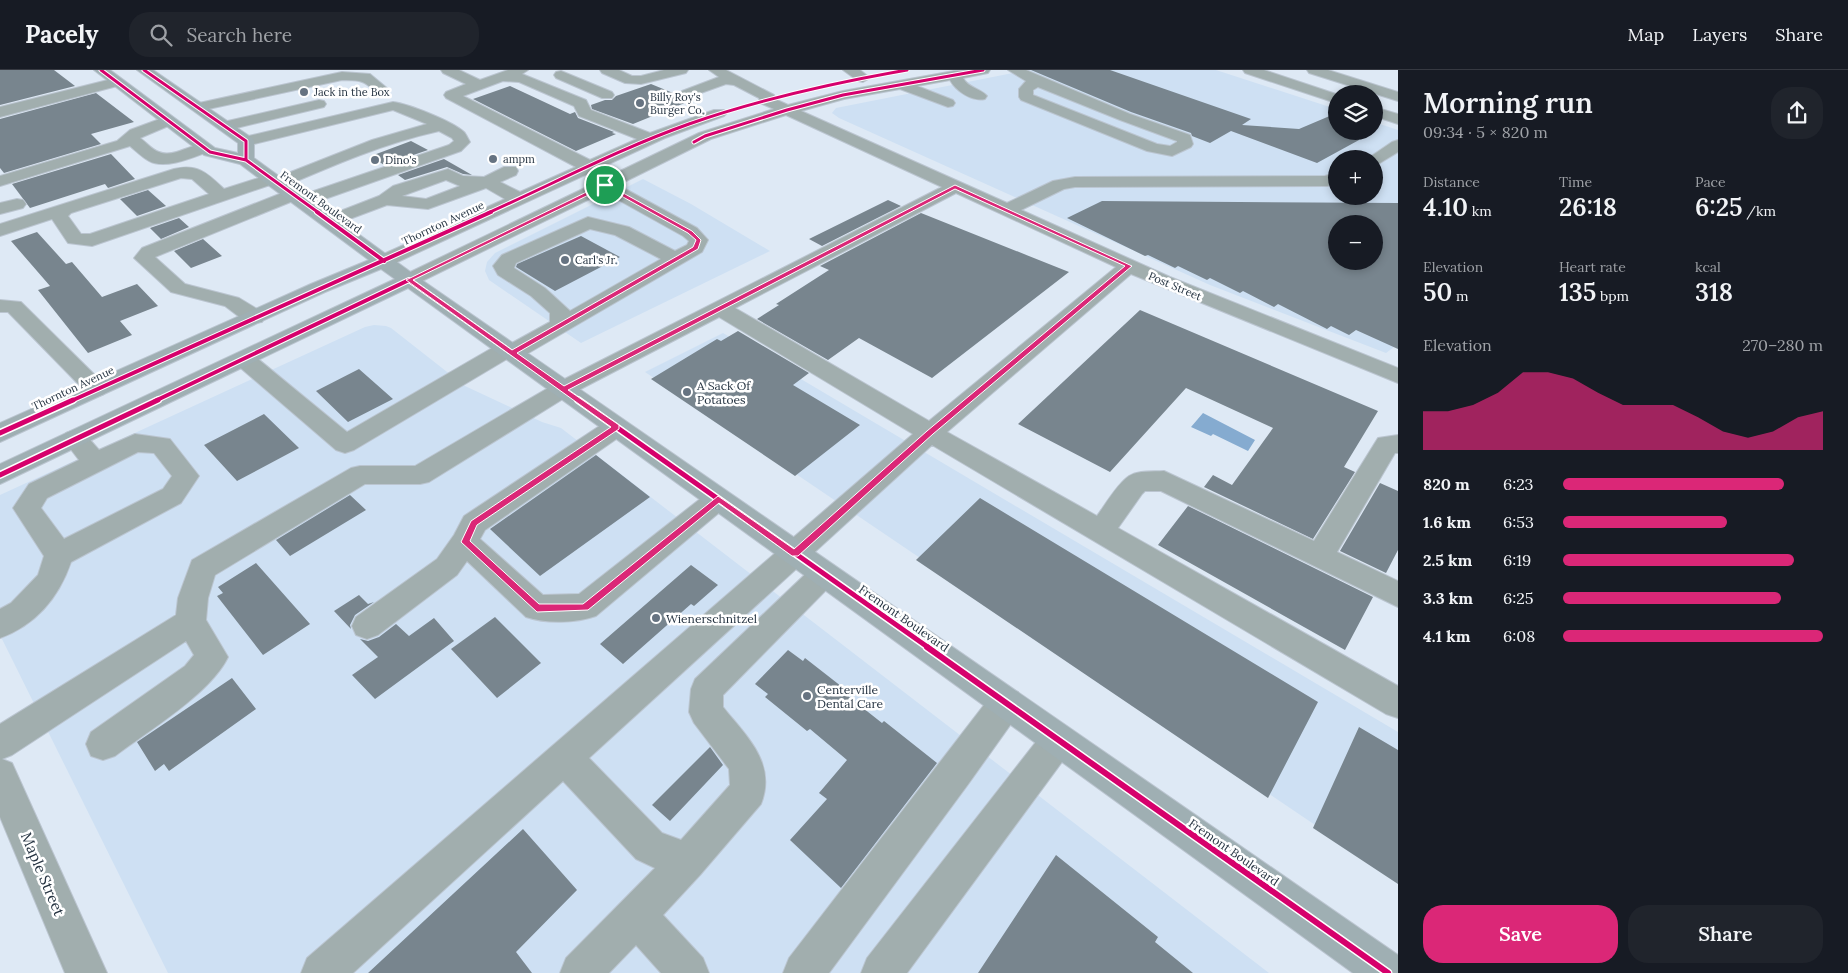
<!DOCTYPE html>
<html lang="en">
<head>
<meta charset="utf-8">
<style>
  :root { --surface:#171b24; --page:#20242c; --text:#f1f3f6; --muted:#9ea1a6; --line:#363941; --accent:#db2777 }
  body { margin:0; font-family:Lora,serif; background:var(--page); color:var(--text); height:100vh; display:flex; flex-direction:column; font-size:19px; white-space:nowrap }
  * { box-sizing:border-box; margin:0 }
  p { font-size:16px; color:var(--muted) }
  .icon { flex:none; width:28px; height:28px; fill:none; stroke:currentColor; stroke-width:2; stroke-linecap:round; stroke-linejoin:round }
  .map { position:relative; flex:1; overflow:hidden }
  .drawer { display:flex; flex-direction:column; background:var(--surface); width:450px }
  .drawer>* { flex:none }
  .fabs { position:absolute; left:1328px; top:15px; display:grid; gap:10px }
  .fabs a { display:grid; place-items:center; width:55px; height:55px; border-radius:50%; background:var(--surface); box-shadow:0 2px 8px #0003; font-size:25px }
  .pin { position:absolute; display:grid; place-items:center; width:42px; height:42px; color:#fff; margin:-21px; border:2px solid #fff; border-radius:50%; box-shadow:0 1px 5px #0007 }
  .round { display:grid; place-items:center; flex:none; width:52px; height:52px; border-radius:20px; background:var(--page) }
  .summary { display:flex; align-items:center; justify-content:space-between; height:85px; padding:0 25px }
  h1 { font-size:28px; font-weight:600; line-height:38px }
  .metrics { display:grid; grid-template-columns:repeat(3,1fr); gap:8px; height:85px; padding:5px 25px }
  .metrics div { display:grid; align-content:center }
  .metrics b { font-size:25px; font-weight:600 }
  .metrics small { font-size:14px; font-weight:400 }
  .metrics p { font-size:14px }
  .chart { height:140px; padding:10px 25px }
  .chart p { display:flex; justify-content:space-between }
  .chart svg { width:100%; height:90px; margin-top:5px; fill:var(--accent); opacity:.7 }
  .primary-button { display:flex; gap:10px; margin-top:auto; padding:10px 25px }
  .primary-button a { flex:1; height:58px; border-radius:20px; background:var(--accent); color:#fff; font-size:20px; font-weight:600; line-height:58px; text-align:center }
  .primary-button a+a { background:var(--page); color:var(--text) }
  ul { padding:0 25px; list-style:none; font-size:16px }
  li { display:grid; grid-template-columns:80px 60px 1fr; align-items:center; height:38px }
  li i { height:12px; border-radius:6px; background:var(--accent) }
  header { display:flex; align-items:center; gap:30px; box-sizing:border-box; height:70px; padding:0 25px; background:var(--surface); border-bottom:1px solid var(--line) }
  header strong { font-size:24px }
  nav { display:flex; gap:28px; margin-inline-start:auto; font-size:18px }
  .search { width:350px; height:45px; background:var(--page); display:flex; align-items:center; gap:12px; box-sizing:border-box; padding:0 18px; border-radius:20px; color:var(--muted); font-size:19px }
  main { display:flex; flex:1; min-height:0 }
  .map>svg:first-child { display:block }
  .built { fill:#cee0f3; fill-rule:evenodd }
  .water { fill:#85abd0 }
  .building { fill:#78858e; fill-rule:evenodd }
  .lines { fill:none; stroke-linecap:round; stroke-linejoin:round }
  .minor-casing { stroke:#bbc5d0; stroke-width:2 }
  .major-casing { stroke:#bbc5d0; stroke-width:2 }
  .minor { fill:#a1aeae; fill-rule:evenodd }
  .major { fill:#9fafb3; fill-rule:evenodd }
  .cycleway-far3-casing { stroke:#fff; stroke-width:5 }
  .cycleway-far2-casing { stroke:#fff; stroke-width:6 }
  .cycleway-far1-casing { stroke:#fff; stroke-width:8 }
  .cycleway-casing { stroke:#fff; stroke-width:9 }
  .cycleway-far3 { stroke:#d6006c; stroke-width:3 }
  .cycleway-far2 { stroke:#d6006c; stroke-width:4 }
  .cycleway-far1 { stroke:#d6006c; stroke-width:5 }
  .cycleway { stroke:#d6006c; stroke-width:6 }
  .route { fill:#db2777; stroke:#fff; fill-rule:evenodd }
  .poi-dot { fill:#667381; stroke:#fff; stroke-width:2 }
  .labels { text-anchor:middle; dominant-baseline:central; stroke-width:5; stroke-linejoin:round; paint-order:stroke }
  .far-poi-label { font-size:11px; fill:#263442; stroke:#fff; text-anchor:start }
  .far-street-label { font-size:11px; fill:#263442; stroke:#fff }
  .poi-label { font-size:12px; fill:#263442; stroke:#fff; text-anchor:start }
  .street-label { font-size:12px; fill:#263442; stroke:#fff }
  .near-street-label { font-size:15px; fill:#263442; stroke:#fff }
</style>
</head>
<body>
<header>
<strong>Pacely</strong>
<div class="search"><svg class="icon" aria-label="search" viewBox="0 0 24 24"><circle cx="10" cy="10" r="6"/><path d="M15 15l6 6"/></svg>Search here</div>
<nav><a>Map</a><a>Layers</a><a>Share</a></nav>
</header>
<main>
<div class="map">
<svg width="1398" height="903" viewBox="0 0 1398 903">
  <rect width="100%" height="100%" fill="#dee9f5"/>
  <path class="built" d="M 1028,0 L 1216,0 L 1336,39 L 1336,61 L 1374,61 L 1374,52 L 1398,60 L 1398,274 L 1386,283 L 1210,215 L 839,48 L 832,43 L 836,38 ZM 1336,89 L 1374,89 L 1374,126 L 1336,126 ZM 1336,154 L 1374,154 L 1374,191 L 1336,191 Z
    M 643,109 L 691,134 L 770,181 L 581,273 L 489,210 L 485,201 L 487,192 L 495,183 Z
    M 374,255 L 386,256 L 391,258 L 465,316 L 542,352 L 561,358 L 1269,903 L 168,903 L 0,565 L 0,425 L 365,257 Z
    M 723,263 L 1398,662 L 1398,811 L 645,302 Z"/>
  <path class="water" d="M 1203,343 L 1255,370 L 1248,381 L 1213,364 L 1211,366 L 1191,357 Z"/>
  <path class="building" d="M 0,0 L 54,0 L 75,16 L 0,35 Z
    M 1031,0 L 1110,0 L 1251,49 L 1242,55 L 1299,59 L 1332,45 L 1336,47 L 1336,61 L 1359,61 L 1359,70 L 1317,93 L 1231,61 L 1210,73 L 1192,66 L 1191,63 L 1131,42 Z
    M 651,14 L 678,25 L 682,29 L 692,30 L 633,54 L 592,39 L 591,35 L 605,30 L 612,30 L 616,26 Z
    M 510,16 L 570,44 L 575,42 L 578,48 L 614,62 L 612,63 L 616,64 L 576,81 L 473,29 Z
    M 96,23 L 134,52 L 91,64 L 101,74 L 4,103 L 0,98 L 0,49 Z
    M 411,71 L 428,80 L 384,95 L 371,86 Z
    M 111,84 L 135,109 L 108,118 L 105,114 L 30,138 L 12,114 Z
    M 444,89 L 472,105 L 463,104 L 447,97 L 405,110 L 398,105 Z
    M 148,120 L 166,136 L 137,146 L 120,129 Z
    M 888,130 L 901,136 L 822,176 L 809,169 Z
    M 1102,131 L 1398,133 L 1398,279 L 1356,260 L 1349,265 L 1331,256 L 1327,259 L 1278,234 L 1274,237 L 1243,221 L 1240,223 L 1210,208 L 1207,210 L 1178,196 L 1175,198 L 1148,185 L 1145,186 L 1067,148 ZM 1336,154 L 1374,154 L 1374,191 L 1336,191 Z
    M 921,143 L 1069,202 L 932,308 L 859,268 L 828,290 L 757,249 L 779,235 L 776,234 L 829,200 L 820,196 Z
    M 179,148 L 189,157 L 161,169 L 150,158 Z
    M 37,162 L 66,194 L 72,192 L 102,227 L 137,214 L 158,236 L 120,251 L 132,265 L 88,283 L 38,220 L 50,216 L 11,171 Z
    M 581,166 L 620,187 L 555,221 L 516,197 L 517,194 Z
    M 203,169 L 222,186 L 191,198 L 174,181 Z
    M 1140,240 L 1378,341 L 1344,397 L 1355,402 L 1313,469 L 1204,417 L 1213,405 L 1232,415 L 1273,358 L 1186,318 L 1110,402 L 1018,354 Z
    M 738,261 L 809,303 L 793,315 L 860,355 L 795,406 L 651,309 L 717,269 L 721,271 Z
    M 359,299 L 393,329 L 348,352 L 316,321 Z
    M 264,344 L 299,378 L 237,411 L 204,375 Z
    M 596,385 L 650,427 L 540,506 L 490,459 Z
    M 1380,413 L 1398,421 L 1398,480 L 1386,503 L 1340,481 Z
    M 350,425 L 366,440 L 290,486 L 276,470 Z
    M 980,428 L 1318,632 L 1268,728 L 916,490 Z
    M 1188,436 L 1373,527 L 1345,580 L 1158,475 Z
    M 256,493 L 310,554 L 263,585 L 217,526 L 223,523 L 218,517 Z
    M 691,495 L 718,515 L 694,536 L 691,534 L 623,594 L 600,574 Z
    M 359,525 L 368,534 L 374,532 L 355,545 L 350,555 L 351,559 L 334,541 Z
    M 495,547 L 541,593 L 497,628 L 451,579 Z
    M 434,548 L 454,571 L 375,629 L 352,605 L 378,587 L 360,569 L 368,571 L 379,567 L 396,554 L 409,566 Z
    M 788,580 L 803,591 L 805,588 L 846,620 L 844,623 L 882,653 L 884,651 L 937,693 L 841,818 L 790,770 L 827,729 L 819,723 L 847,690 L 810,659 L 807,661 L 765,627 L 768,624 L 755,614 Z
    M 232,608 L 256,639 L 169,701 L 164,694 L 155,701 L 137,672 Z
    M 1359,657 L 1398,680 L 1398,814 L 1313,758 Z
    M 710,677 L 723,695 L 670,751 L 652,735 Z
    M 523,759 L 577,820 L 516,882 L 532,903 L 368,903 Z
    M 1056,785 L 1158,867 L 1155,872 L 1193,903 L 978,903 Z"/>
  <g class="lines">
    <defs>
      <path id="minor" d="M 441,0 L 459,0 L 480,10 L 508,0 L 528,0 L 522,4 L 586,30 L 591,40 L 650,63 L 714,40 L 724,40 L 727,43 L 724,46 L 665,68 L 391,195 L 384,197 L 377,195 L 374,191 L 377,187 L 505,129 L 486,118 L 428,139 L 387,135 L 331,156 L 325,155 L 322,151 L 325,147 L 379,126 L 393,116 L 448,99 L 463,106 L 484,107 L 504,97 L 516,97 L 518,101 L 516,105 L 500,112 L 520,122 L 576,97 L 446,28 L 444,25 L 446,22 L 466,14 L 443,3 ZM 503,11 L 519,12 L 574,36 L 579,46 L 637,69 L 590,90 L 463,26 ZM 446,110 L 460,116 L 426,129 L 402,126 Z
        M 600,0 L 619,0 L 632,6 L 641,6 L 664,0 L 688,0 L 686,3 L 641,14 L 625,13 L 602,3 Z
        M 709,0 L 726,0 L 774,25 L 775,29 L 788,35 L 843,21 L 954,1 L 990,0 L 988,3 L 963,8 C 968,18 980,18 987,26 L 985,29 C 972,32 956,21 950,10 L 917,16 L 953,30 L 955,33 L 953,36 L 948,37 L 900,19 L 844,29 L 801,41 L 1007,133 L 1053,111 L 1075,107 L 1325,106 L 1336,103 L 1336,114 L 1327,116 L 1075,117 L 1064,119 L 1021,140 L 1170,207 L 1398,298 L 1398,313 L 1131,204 L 947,362 L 1097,446 C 1105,435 1118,413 1129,406 C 1139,400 1153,402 1164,401 L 1314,471 L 1378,368 L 1398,365 L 1398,383 L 1395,383 L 1337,482 L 1398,511 L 1398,537 L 1161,421 L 1145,421 L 1142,424 L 1118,458 L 1398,616 L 1398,648 L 1386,644 L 932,375 L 589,688 L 662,763 L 681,770 L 730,715 L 729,699 L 694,653 L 689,642 L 691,619 L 695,609 L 814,496 L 824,492 L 834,496 L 839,504 L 834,512 L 723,625 L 723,637 C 746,666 777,693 761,734 L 700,805 L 663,845 L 703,888 L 709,903 L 661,903 L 636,875 L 609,903 L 560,903 L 566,888 L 655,798 L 636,789 L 563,711 L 353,903 L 301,903 L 307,888 L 913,364 L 719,247 L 571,324 L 429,412 L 420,414 L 365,414 L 215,505 L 208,528 L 206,550 L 228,587 C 211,623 148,661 115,686 L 103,690 L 91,686 L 86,674 L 91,662 L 185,596 L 194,585 L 186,571 L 12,685 L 2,689 L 12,693 L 107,903 L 65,903 L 0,747 L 0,654 L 176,545 L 178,528 L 192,490 L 351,398 L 360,396 L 415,396 L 555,314 L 942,117 L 786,45 L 711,69 L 618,115 L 697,158 L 708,170 L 702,182 L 520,288 L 512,290 L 507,289 L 354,380 L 345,383 L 336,380 L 236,294 L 233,289 L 236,284 L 244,282 L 252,284 L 347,362 L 499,274 L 507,272 L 512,273 L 550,252 L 550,243 L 531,226 L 498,205 L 493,196 L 502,185 L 588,147 L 629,157 L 675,181 L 687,175 L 689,171 L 683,166 L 604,122 L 416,214 L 409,216 L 402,214 L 399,210 L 402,206 L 699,63 L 774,39 L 760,33 L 759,28 L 734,15 L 726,14 L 687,28 L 682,27 L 680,24 L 682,21 L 719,7 ZM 956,123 L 1116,197 L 929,351 L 735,238 ZM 590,159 L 615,165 L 661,189 L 570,241 L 545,218 L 514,198 L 516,193 Z
        M 843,0 L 860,0 L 870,8 L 863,12 L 858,11 Z
        M 1008,0 L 1026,0 L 1130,44 L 1190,65 L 1193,74 L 1191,77 L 1172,86 L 1147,81 L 1021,30 L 1019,27 L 1019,19 L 1026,11 ZM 1038,17 L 1120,50 L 1177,71 L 1177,72 L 1170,76 L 1157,74 L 1033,25 L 1033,20 Z
        M 1243,0 L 1264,0 L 1336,24 L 1336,33 L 1245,3 Z
        M 1307,0 L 1328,0 L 1398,22 L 1398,31 L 1309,3 Z
        M 561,1 L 612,22 L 614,25 L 612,28 L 602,28 L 556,8 L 554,5 L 556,2 Z
        M 342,2 L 370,4 L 388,19 L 386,22 C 374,25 370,13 359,11 C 354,10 348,10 342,10 L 199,41 L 194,40 L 192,37 L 194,34 L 199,33 Z
        M 116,8 L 121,9 L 123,12 L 121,15 L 0,47 L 0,37 Z
        M 319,30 L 324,31 L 326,34 L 324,37 L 224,61 L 219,59 L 216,56 L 219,53 Z
        M 393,32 C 409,34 452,51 464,62 C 466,64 468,69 470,72 L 461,81 L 308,135 L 302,136 L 296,135 L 293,131 L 155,187 L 185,214 L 239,228 L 262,242 L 265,247 L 262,252 L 254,253 L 246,252 L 225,236 L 171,222 L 134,188 L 142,178 L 287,121 L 293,120 L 299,121 L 302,125 L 449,75 L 454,71 L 452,68 L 439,61 C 385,73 334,95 283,117 L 277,118 L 270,115 L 92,176 L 68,173 L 52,149 L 0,166 L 0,154 L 174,99 C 198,93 208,104 224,119 L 271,104 L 278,107 L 372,70 L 427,54 L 393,40 L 246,76 L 240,74 L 238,71 L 240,68 ZM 181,108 L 192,109 L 209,124 L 90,164 L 81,164 L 68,146 L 71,143 Z
        M 1374,37 L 1398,44 L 1398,54 L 1374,46 Z
        M 168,46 L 173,48 L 176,51 L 173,54 L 140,68 C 146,72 152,80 159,82 C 175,89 193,70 210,75 L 212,78 L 210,81 C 194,87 165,100 149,91 C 142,87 136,81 130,76 L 0,116 L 0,106 L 117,71 L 130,60 Z
        M 1398,70 L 1398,82 L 1380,93 L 1374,95 L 1374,89 L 1367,89 L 1392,72 Z
        M 17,129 L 23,130 L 26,134 L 23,138 L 0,144 L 0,133 Z
        M 0,230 L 21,232 L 104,314 L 108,319 L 104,324 L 96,327 L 88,324 L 8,242 L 0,242 Z
        M 616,349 L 625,351 L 628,357 L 625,363 L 485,460 L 480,469 L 543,525 L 579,524 L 709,422 L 718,419 L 727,422 L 731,429 L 727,436 L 596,546 C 576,553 546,554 526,547 L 467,491 L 457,505 L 378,565 L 367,569 L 356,565 L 352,556 L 356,547 L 437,489 L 454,465 L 464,446 L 607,351 Z
        M 75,360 L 84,363 L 99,380 L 135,364 L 170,369 L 199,406 L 181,433 L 71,492 C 59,527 36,555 0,568 L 0,539 L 11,533 L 38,505 L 44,486 L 13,438 L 29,414 L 79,390 L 63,369 L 66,363 ZM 138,382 L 154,383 L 172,406 L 163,419 L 64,469 L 41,438 L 47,428 Z
        M 1006,618 L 1018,622 L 1023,633 L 1018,644 L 969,713 L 829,903 L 783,903 L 789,888 L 994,622 Z
        M 1058,654 L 1070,659 L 1075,670 L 1070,681 L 907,903 L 861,903 L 867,888 L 1046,659 Z"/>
      <path id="major" d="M 94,0 L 110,0 L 215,78 L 238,83 L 238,73 L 137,0 L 153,0 L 252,68 L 254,71 L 254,88 L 416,206 L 1398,885 L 1398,903 L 1353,903 L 408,218 L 0,414 L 0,394 L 395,209 L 381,199 L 325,222 L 0,372 L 0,353 L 311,214 L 369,190 L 240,94 L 204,85 Z"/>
    </defs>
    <use href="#minor" class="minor-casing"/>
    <use href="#major" class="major-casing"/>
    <use href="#minor" class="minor"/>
    <use href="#major" class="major"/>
    <defs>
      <path id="cycleway-far3" d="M 101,0 L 210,82 L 246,90 L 319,143
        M 144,0 L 246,71 L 246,90
        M 694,72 L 705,66 L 787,40 L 843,25 L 983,0
        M 488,143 C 555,113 621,78 689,54 C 760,29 833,13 907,0"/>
      <path id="cycleway-far2" d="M 317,142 L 384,191
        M 71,331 L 491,142
        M 155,331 L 409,210 L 580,331"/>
      <path id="cycleway-far1" d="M 578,330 L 929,578
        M 0,363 L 73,330
        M 0,405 L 158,330"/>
      <path id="cycleway" d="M 927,577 L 1388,903"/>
    </defs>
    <use href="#cycleway-far3" class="cycleway-far3-casing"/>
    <use href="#cycleway-far2" class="cycleway-far2-casing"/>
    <use href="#cycleway-far1" class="cycleway-far1-casing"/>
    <use href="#cycleway" class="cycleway-casing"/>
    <use href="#cycleway-far3" class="cycleway-far3"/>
    <use href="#cycleway-far2" class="cycleway-far2"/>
    <use href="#cycleway-far1" class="cycleway-far1"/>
    <use href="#cycleway" class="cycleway"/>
  </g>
  <path class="route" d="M 605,113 L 692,161 L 701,170 L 698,179 L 517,283 L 564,316 L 955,115 L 1132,196 L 933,364 L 798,486 L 792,486 L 719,433 L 588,540 L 537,542 L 461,472 L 471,451 L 611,357 L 406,210 ZM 605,117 L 688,163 L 696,170 L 693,177 L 512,280 L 413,210 ZM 955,119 L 1125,196 L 927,361 L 794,479 L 718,426 L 583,534 L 539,534 L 470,471 L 477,455 L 619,359 L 619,355 L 568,320 Z"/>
  <g class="poi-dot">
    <circle cx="304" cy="22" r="5"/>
    <circle cx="640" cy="33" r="5"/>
    <circle cx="493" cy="89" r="5"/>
    <circle cx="375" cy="90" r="5"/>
    <circle cx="565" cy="190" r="5"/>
    <circle cx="687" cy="322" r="5"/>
    <circle cx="656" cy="548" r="5"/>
    <circle cx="807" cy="626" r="5"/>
  </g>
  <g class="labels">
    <g class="far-poi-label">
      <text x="314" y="22">Jack in the Box</text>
      <text x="650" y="27">Billy Roy's<tspan x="650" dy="13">Burger Co.</tspan></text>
      <text x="503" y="89">ampm</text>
      <text x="385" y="90">Dino's</text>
      <text x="575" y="190">Carl's Jr.</text>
    </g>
    <g class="far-street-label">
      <text transform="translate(321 132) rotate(36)">Fremont Boulevard</text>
      <text transform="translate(443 153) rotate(-25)">Thornton Avenue</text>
      <text transform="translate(1175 216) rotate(23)">Post Street</text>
      <text transform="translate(73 318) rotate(-25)">Thornton Avenue</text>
    </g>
    <g class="poi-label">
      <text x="697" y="315">A Sack Of<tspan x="697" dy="14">Potatoes</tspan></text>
      <text x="666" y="548">Wienerschnitzel</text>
      <text x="817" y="619">Centerville<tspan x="817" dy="14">Dental Care</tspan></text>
    </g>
    <g class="street-label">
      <text transform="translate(904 548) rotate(35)">Fremont Boulevard</text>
      <text transform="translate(1234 782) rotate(35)">Fremont Boulevard</text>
    </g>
    <g class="near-street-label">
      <text transform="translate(43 804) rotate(67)">Maple Street</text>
    </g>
  </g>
</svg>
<div class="fabs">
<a><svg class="icon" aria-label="layers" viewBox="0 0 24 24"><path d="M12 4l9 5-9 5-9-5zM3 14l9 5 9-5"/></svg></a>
<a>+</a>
<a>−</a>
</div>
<div class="pin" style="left:605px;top:115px;background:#1e9e55"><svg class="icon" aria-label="arrive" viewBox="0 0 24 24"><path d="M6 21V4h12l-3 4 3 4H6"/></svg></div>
</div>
<section class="drawer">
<div class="summary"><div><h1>Morning run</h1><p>09:34 · 5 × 820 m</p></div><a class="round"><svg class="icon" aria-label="share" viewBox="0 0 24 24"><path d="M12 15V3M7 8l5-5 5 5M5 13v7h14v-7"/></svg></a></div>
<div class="metrics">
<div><p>Distance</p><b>4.10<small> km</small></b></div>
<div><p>Time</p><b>26:18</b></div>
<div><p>Pace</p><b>6:25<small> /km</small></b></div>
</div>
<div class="metrics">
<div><p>Elevation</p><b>50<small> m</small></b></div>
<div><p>Heart rate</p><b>135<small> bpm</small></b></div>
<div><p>kcal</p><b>318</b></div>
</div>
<div class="chart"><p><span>Elevation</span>270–280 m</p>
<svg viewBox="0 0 160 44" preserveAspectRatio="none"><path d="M0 44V25L10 25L20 22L30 16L40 6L50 6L60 9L70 16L80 22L90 22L100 22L110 28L120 35L130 38L140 35L150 28L160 25V44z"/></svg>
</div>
<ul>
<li><b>820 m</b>6:23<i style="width:85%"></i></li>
<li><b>1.6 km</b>6:53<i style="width:63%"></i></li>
<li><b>2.5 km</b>6:19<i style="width:89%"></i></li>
<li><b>3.3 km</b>6:25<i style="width:84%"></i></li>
<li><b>4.1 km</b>6:08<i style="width:100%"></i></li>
</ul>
<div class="primary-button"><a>Save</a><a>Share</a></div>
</section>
</main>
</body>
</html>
